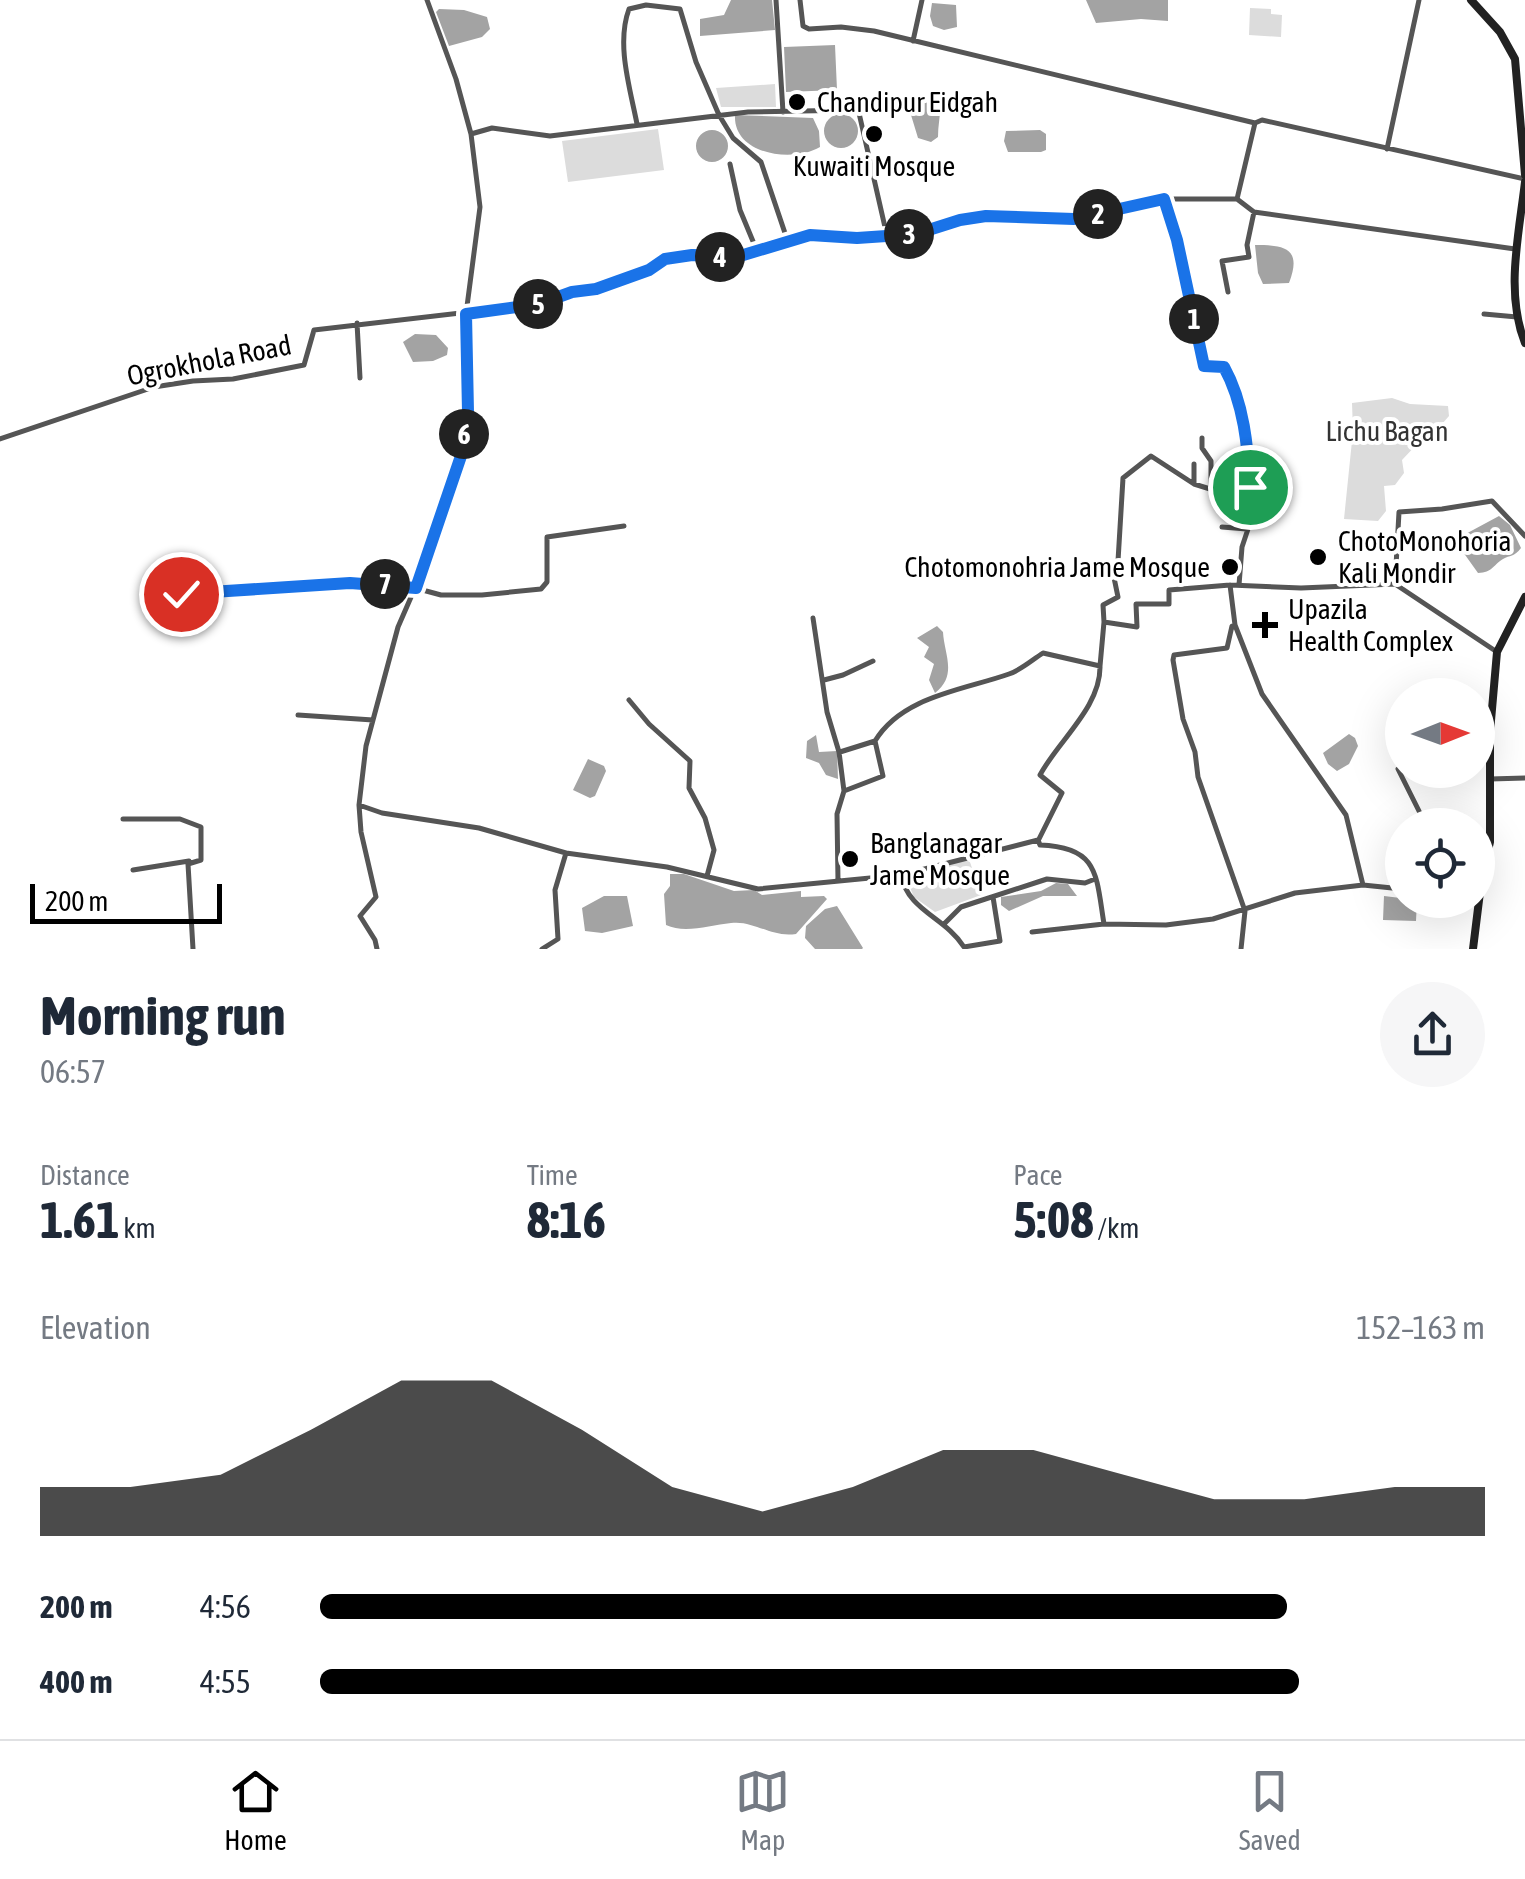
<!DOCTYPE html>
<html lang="en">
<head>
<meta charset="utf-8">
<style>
  :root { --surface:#fff; --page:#f6f6f7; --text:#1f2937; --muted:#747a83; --line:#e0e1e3; --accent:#000 }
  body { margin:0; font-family:"Asap Condensed",sans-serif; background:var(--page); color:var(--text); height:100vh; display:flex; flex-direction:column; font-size:38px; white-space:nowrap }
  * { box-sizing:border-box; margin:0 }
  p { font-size:32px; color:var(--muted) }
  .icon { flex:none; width:55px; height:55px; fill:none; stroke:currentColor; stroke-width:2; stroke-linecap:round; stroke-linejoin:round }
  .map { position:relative; height:949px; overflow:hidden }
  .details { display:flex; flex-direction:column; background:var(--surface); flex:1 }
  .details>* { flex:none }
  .needle { width:65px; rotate:89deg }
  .buttons { position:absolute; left:1385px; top:678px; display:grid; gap:20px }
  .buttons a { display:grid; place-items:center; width:110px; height:110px; border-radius:50%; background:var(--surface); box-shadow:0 10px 40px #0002; font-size:50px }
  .scale { position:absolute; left:30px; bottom:25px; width:192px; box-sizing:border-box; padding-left:10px; border:5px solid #000; border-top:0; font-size:28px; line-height:35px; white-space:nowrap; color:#000; -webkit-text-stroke:8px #fff; paint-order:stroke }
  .pin { position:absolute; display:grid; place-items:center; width:85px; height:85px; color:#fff; margin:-42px; border:5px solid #fff; border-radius:50%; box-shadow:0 2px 10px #0007 }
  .km { position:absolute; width:50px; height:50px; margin:-25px; border-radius:50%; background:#222; color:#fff; font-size:28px; line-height:50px; text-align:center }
  .round { display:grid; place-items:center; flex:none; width:105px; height:105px; border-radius:52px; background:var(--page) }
  .overview { display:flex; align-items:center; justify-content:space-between; height:170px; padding:0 40px }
  h1 { font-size:55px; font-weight:700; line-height:75px }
  .metrics { display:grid; grid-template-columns:repeat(3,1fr); gap:15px; height:170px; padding:10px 40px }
  .metrics div { display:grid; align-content:center }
  .metrics b { font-size:50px; font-weight:700 }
  .metrics small { font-size:28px; font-weight:400 }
  .metrics p { font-size:28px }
  .chart { height:280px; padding:20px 40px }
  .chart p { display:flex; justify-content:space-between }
  .chart svg { width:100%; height:180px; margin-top:10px; fill:var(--accent); opacity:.7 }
  ul { padding:0 40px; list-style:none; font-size:32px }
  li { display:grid; grid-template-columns:160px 120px 1fr; align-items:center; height:75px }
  li i { height:25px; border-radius:12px; background:var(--accent) }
  .tabs { display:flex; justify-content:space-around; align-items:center; height:140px; border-top:2px solid var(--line); background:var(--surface); font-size:28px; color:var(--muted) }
  .tabs a { display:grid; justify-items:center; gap:5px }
  .tabs .active { color:var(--accent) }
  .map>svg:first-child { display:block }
  .green { fill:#dcdcdc }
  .water { fill:#a3a3a3 }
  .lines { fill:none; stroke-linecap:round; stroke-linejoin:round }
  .minor { stroke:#555; stroke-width:5 }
  .secondary { stroke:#222; stroke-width:8 }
  .route-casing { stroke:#fff; stroke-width:20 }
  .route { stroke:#1a73e8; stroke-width:12 }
  .poi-dot { fill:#000; stroke:#fff; stroke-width:4 }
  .labels { text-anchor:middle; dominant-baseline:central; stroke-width:8; stroke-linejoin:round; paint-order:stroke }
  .poi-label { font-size:28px; fill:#000; stroke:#fff; text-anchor:start }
  .street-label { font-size:28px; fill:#000; stroke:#fff }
  .park-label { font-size:28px; fill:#333; stroke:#fff }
</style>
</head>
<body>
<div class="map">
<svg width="1525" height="949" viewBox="0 0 1525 949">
  <rect width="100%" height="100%" fill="#fff"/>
  <path class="green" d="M 1250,8 L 1271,9 L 1271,14 L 1282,15 L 1281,37 L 1249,35 Z
    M 775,84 L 776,107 L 721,107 L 716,88 Z
    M 658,129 L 664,170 L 568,182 L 562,141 Z
    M 1392,398 L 1410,404 L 1448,406 L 1449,416 L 1442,424 L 1420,427 L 1419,442 L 1402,460 L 1404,473 L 1395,485 L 1384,486 L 1386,511 L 1378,521 L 1344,519 L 1353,431 L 1352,403 Z
    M 969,859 L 981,895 L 935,912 L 914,897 L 906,878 Z"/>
  <path class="water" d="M 731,0 L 772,0 L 775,30 L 700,36 L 700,19 L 724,15 Z
    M 1086,0 L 1168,0 L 1168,21 L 1141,19 L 1096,23 Z
    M 932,3 L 956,5 L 957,27 L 944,30 L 933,26 L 930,16 Z
    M 439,9 L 464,10 L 487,17 L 490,29 L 482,37 L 449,46 L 436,12 Z
    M 835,45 L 837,90 L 786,92 L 784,47 Z
    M 933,95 L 939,98 C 942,111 938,122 938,137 L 931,142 L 918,138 L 911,115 L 916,100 Z
    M824 131a17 17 0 1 1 34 0a17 17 0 1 1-34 0Z
    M 735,115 L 813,118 L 819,131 L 820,147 C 793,163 733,155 735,115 Z
    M696 146a16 16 0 1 1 32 0a16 16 0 1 1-32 0Z
    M 1040,130 L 1046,134 L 1046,150 L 1041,152 L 1008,152 L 1004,141 L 1006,131 Z
    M 1255,245 C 1283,245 1303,247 1289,283 L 1263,284 L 1258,273 Z
    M 415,334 L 436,335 L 448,348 L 447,355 L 433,361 L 413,362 L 403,342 Z
    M 1499,516 L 1510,525 L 1521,548 C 1514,557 1510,555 1503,559 C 1492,566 1493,572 1478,573 L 1463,552 L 1460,537 Z
    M 937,626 L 943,632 C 944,654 958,675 935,693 L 929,680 L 934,664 L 924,657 L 929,647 L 917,638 Z
    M 1349,734 L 1355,738 L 1358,746 L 1349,764 L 1337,771 L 1328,764 L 1323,753 Z
    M 816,735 L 819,752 L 837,751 L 838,779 L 826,775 L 819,763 L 806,758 L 807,741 Z
    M 588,759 L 604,766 L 606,771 L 595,796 L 590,798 L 573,790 Z
    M 670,874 L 684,874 L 734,891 L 754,890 L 762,895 L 801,891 L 801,897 L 824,896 L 827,899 L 796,934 C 771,938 754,920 731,923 C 710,925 685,934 666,925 L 664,894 L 670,886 Z
    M 1056,883 L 1068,884 L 1077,896 L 1043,896 L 1009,911 L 1001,905 L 1001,897 L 1041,891 Z
    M 604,896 L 627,896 L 633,926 L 602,933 L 585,931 L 582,908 Z
    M 1384,896 L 1417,900 L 1416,921 L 1383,920 Z
    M 837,906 L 863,948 L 862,949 L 815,949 L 805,938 L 806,926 L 825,909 Z"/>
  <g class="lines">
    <path class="minor" d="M 776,0 L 783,112
      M 800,0 L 803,26 L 809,29 L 841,27 L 874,31 L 1255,123
      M 913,41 L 922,0
      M 637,124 C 630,88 616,44 629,9 L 646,5 L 680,9 L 696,62 L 719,115 L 733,138 L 761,162 L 788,242
      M 471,134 L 492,128 L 550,136 L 748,112 L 855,110 L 859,113 L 887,236
      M 1387,149 L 1419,0
      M 730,164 L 740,210 L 757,251
      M 1164,199 L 1177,240 L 1204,366 L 1224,367 L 1241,415 L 1252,502 L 1251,520 L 1242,547 L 1239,585
      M 1237,199 L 1255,123 L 1262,120 L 1525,179
      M 1228,292 L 1222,261 L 1249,257 L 1247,245 L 1254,212
      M 1484,314 L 1517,317
      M 357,323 L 360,378
      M 1202,438 L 1202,448 L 1211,461 L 1211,488
      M 0,439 L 154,387 L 193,381 L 233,379 L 304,365 L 314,330 L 539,304 L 649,270 L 665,259 L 692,255 L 739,256 L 810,235 L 857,238 L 917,234 L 961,220 L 987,216 L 1074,219 L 1164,199 L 1237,199 L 1254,212 L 1515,249
      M 1194,464 L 1194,484 L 1252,502
      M 1226,494 L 1231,474 L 1237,466
      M 1222,527 L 1247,529
      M 1395,584 L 1399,512 L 1442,509 L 1492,501 L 1525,536
      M 1230,585 L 1235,625 L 1262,694 L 1346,815 L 1363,885
      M 181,594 L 351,583 L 415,588 L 441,595 L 482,595 L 541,589 L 547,582 L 547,537 L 624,526
      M 813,618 L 827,712 L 839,752 L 844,791 L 837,814 L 838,881
      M 1104,622 L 1103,605 L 1118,597 L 1112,568 L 1118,561 L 1123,478 L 1151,456 L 1194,484
      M 1235,625 L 1232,626 L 1227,648 L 1174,655 L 1173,660 L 1183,719 L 1195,752 L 1198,777 L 1245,911 L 1241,949
      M 824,680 L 843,675 L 873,661
      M 629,700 L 649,724 L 690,761 L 689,788 L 705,818 L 714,850 L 707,876
      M 298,715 L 373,720
      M 840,752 L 875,741
      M 1402,766 L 1398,769 L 1426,825
      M 1490,779 L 1525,778
      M 844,791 L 883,776 L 875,741 C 902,696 964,690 1009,674 C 1021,670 1032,660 1043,653 L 1100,666 L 1104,622 L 1137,627 L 1136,604 L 1169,604 L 1169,590 L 1230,585 L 1301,588 L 1395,584 L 1497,652
      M 359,805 L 382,813 L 479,828 L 566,853 L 667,867 L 758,889 L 901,875 L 1038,840 L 1040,845 C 1099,847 1096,875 1104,924 L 1166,925 L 1213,919 L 1295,893 L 1363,885 L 1402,889
      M 123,819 L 180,819 L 201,827 L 201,860 L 188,864 L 193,949
      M 1039,839 L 1062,793 L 1040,775 C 1058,741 1101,707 1100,666
      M 133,870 L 189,861
      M 901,875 C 908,911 945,917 964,947 L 1000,941 L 993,897
      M 945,923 L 961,907 L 1047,879 L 1085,883 L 1095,879
      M 1032,932 L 1104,924
      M 377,949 L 375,940 L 360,916 L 376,897 L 361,832 L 359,805 L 366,746 L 398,627 L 415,588 L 461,456 L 468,412 L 466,314 L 480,207 L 471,134 L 456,79 L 427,0
      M 542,949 L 558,939 L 555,890 L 566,853"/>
    <path class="secondary" d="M 1471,0 L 1500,32 L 1515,59 L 1525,175
      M 1525,182 C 1519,234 1505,293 1525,343
      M 1473,949 L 1482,876 L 1490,842 L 1490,732 L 1497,652 L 1525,597"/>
  </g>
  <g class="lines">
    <defs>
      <path id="route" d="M 181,594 L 350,583 L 416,588 L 461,456 L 468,412 L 466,314 L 539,304 L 572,292 L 596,289 L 649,270 L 665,259 L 692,255 L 740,256 L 810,235 L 857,238 L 916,234 L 960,220 L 986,216 L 1074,219 L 1164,199 L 1177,240 L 1204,366 L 1224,367 C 1244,403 1248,447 1250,487"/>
    </defs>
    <use href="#route" class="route-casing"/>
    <use href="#route" class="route"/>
  </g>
  <g class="poi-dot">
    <circle cx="797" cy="102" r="10"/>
    <circle cx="874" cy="134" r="10"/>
    <circle cx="1318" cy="557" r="10"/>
    <circle cx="1230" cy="567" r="10"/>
    <path d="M1260 610h10v10h10v10h-10v10h-10v-10h-10v-10h10z"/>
    <circle cx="850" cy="859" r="10"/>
  </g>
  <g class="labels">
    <g class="poi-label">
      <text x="817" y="102">Chandipur Eidgah</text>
      <text x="874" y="166" text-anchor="middle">Kuwaiti Mosque</text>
      <text x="1338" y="541">ChotoMonohoria<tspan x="1338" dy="32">Kali Mondir</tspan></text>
      <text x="1210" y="567" text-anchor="end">Chotomonohria Jame Mosque</text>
      <text x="1288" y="609">Upazila<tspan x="1288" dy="32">Health Complex</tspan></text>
      <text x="870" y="843">Banglanagar<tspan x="870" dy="32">Jame Mosque</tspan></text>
    </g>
    <g class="street-label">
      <text transform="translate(209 360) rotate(-11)">Ogrokhola Road</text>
    </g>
    <g class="park-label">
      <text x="1387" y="431">Lichu Bagan</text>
    </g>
  </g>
</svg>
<div class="buttons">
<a><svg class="needle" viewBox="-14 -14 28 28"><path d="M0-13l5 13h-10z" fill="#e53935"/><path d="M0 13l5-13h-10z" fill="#747a83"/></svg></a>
<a><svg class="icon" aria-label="locate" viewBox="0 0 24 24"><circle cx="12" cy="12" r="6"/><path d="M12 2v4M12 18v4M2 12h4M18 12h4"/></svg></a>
</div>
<div class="scale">200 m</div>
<div class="pin" style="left:1250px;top:487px;background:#1e9e55"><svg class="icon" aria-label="arrive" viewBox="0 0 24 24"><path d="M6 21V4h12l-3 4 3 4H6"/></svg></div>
<div class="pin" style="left:181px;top:594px;background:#d93025"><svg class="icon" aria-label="check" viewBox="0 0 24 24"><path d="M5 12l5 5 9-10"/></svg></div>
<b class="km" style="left:1194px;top:319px">1</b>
<b class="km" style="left:1098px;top:214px">2</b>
<b class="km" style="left:909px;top:234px">3</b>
<b class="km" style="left:720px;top:257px">4</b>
<b class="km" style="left:538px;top:304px">5</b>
<b class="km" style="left:464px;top:434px">6</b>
<b class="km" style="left:385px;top:584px">7</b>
</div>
<section class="details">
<div class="overview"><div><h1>Morning run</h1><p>06:57</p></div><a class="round"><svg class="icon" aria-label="share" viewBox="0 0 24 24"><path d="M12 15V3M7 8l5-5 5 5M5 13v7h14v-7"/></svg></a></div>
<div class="metrics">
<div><p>Distance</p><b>1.61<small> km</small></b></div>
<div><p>Time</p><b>8:16</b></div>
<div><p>Pace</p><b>5:08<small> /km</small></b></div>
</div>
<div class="chart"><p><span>Elevation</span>152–163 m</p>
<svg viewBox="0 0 160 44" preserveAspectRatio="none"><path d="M0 44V32L10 32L20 29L30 18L40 6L50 6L60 18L70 32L80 38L90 32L100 23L110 23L120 29L130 35L140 35L150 32L160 32V44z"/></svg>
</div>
<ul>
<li><b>200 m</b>4:56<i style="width:83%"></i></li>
<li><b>400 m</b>4:55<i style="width:84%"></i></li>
</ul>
</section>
<nav class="tabs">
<a class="active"><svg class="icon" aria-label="home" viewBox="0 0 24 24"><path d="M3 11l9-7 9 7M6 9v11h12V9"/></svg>Home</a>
<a><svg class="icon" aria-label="map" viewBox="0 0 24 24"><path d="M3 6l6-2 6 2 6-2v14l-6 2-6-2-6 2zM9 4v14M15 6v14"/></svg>Map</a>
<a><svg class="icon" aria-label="saved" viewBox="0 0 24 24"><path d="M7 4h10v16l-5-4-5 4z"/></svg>Saved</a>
</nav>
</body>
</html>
